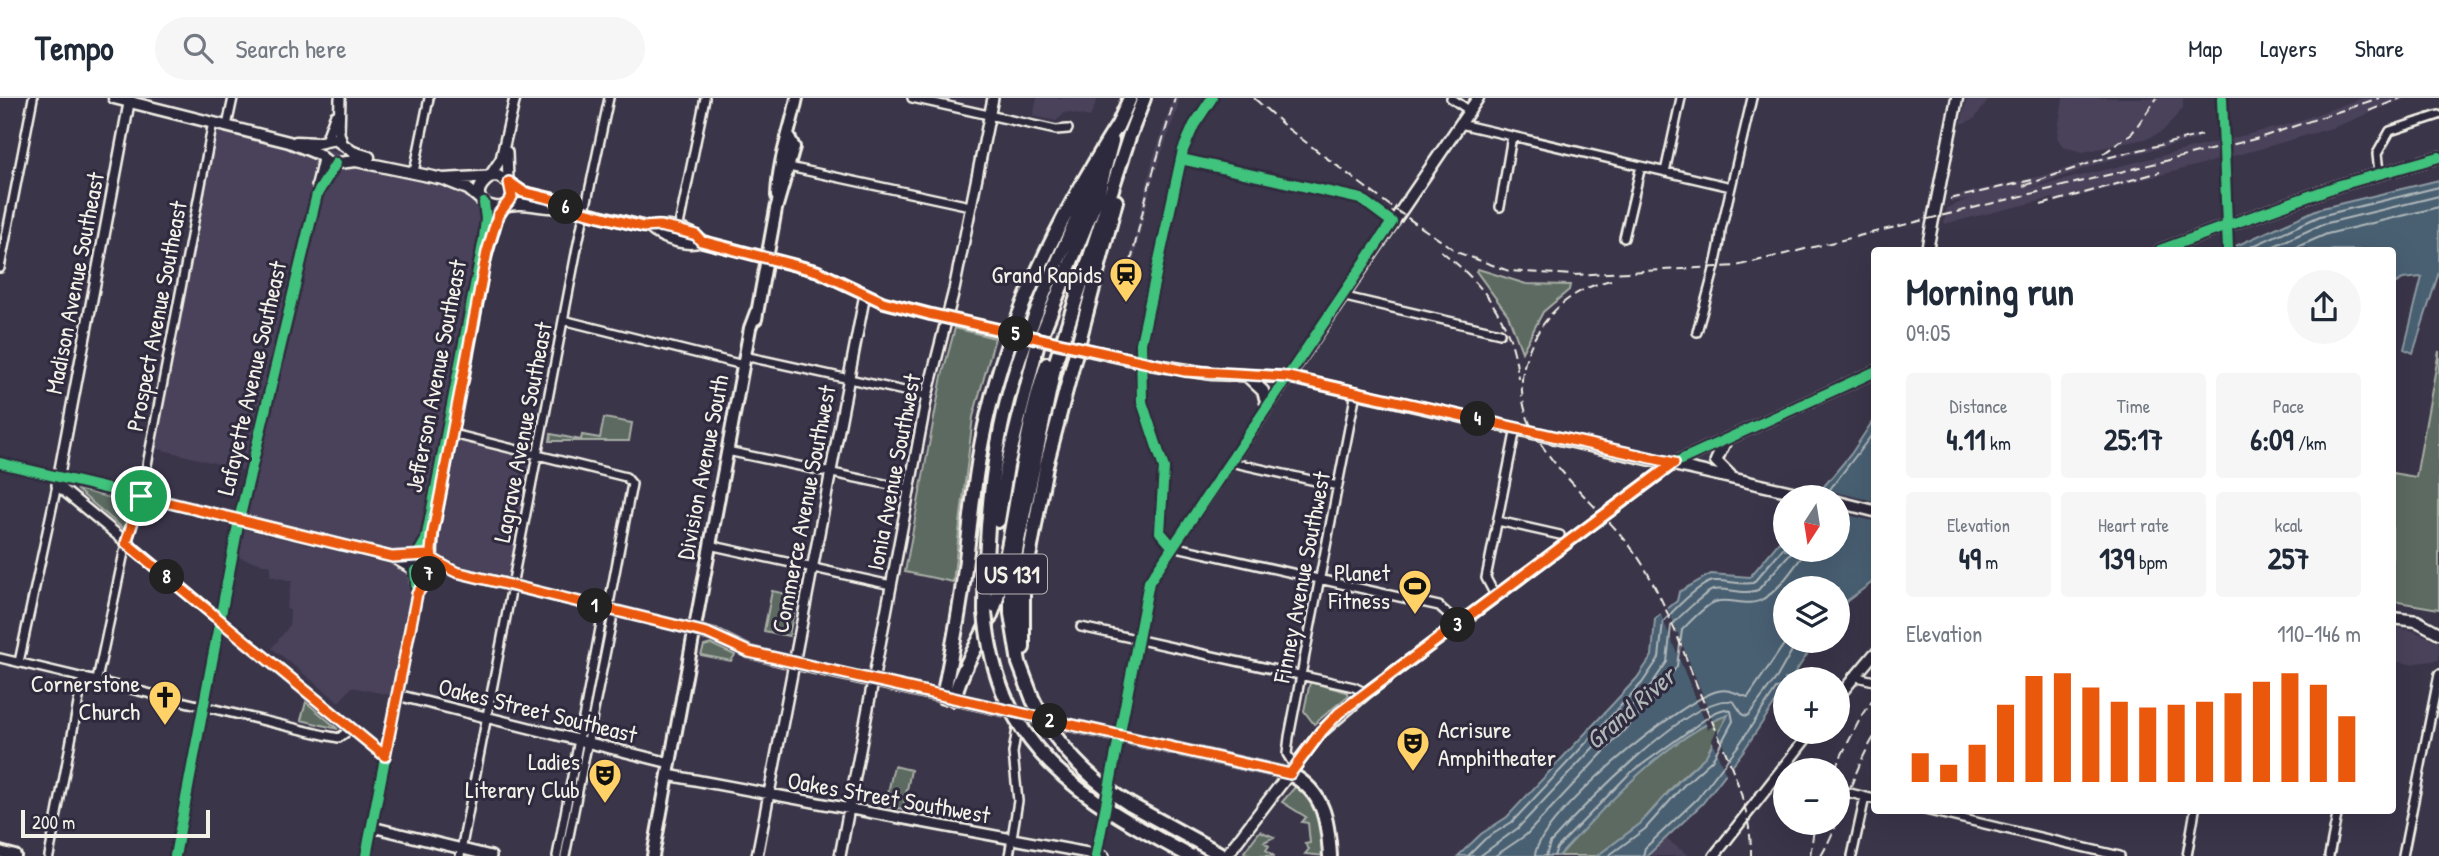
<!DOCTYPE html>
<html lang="en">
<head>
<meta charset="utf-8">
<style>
  :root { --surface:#fff; --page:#f6f6f7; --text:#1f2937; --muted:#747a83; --line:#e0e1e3; --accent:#ea580c }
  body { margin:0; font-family:"Patrick Hand",sans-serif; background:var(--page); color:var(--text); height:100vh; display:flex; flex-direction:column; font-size:26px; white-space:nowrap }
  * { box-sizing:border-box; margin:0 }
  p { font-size:23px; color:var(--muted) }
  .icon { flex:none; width:38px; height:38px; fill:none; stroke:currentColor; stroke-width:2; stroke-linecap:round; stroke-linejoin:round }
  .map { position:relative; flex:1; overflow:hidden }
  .panel { position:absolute; left:1871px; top:149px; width:525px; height:567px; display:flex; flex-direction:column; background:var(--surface); border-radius:7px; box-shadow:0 7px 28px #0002 }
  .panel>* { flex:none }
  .needle { width:46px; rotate:192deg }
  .fabs { position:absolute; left:1773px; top:387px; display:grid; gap:14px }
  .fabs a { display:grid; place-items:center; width:77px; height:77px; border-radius:50%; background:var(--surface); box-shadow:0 7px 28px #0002; font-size:35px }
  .scale { position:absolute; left:21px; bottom:18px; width:189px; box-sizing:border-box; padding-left:7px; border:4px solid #f4f1e8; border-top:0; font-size:19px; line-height:24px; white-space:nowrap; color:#f4f1e8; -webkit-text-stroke:5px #2f2a3d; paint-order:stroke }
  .pin { position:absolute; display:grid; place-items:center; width:60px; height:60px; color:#fff; margin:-30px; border:4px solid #fff; border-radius:50%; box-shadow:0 2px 7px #0007 }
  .km { position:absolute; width:35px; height:35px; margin:-18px; border-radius:50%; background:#222; color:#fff; font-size:19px; line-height:35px; text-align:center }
  .round { display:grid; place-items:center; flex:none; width:74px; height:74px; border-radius:37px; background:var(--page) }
  .overview { display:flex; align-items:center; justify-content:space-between; height:119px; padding:0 35px }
  h1 { font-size:38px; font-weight:700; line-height:52px }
  .metrics { display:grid; grid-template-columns:repeat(3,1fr); gap:10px; height:119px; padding:7px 35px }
  .metrics div { display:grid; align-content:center; border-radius:7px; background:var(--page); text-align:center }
  .metrics b { font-size:30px; font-weight:700 }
  .metrics small { font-size:19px; font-weight:400 }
  .metrics p { font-size:19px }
  .chart { height:196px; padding:14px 35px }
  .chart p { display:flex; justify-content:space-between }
  .chart svg { width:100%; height:126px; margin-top:7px; stroke:var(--accent); stroke-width:6 }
  header { display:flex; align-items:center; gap:42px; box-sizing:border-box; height:98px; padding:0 35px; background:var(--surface); border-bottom:2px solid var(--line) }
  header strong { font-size:33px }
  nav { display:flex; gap:38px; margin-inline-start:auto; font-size:24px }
  .search { width:490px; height:63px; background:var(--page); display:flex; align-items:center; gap:18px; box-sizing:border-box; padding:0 24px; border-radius:38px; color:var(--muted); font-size:26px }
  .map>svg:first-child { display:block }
  .built { fill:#4a425a }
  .green { fill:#5b6b62; stroke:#a8aea5; stroke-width:2 }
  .water { fill:#496173; stroke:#8d9ba2; stroke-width:2 }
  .pier { fill:#3b354a }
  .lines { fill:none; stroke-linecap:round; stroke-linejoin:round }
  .shore { stroke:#b0b7b9; stroke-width:2 }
  .minor-casing { stroke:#f4f1e8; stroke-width:12 }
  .tertiary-casing { stroke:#f4f1e8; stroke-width:14 }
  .secondary-casing { stroke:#f4f1e8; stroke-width:15 }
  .primary-casing { stroke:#f4f1e8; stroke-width:16 }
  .motorway-casing { stroke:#f4f1e8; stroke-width:18 }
  .minor { stroke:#2f2a3d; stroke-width:7 }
  .tertiary { stroke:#2f2a3d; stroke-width:9 }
  .secondary { stroke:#2f2a3d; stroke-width:10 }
  .primary { stroke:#2f2a3d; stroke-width:10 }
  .motorway { stroke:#2f2a3d; stroke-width:12 }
  .rail { stroke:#f4f1e8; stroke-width:2; stroke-dasharray:10 5; stroke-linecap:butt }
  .secondary-bridge-casing { stroke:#f4f1e8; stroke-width:15; stroke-linecap:butt }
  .motorway-bridge-casing { stroke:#f4f1e8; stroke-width:18; stroke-linecap:butt }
  .secondary-bridge { stroke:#2f2a3d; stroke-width:10 }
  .motorway-bridge { stroke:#2f2a3d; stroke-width:12 }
  .cycleway-casing { stroke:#2f2a3d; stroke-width:15 }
  .cycleway { stroke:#40c37c; stroke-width:10 }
  .route-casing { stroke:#fff; stroke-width:14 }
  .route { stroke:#ea580c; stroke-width:9 }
  .labels { text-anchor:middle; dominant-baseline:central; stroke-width:6; stroke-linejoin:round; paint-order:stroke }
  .shield { fill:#2f2a3d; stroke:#b9b5b5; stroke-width:2 }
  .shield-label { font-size:23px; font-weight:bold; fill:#f4f1e8 }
  .poi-label { font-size:24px; fill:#f4f1e8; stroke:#2f2a3d; text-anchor:end }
  .street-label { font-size:24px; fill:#f4f1e8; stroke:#2f2a3d }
  .water-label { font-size:26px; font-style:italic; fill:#b0b7b9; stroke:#2f2a3d }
</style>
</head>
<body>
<header>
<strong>Tempo</strong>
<div class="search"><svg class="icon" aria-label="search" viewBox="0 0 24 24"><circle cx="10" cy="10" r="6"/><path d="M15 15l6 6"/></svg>Search here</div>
<nav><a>Map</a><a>Layers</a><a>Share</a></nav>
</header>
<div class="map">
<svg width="2439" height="758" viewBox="0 0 2439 758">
  <rect width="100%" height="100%" fill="#3b354a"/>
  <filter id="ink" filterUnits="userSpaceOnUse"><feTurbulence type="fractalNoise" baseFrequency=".0143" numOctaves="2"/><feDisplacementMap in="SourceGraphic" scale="14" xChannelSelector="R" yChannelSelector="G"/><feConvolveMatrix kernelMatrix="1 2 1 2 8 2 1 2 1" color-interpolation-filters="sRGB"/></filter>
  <g filter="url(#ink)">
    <path class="built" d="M 1037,0 L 1098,0 L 1090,19 L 1066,14 L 1056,23 L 1033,18 Z
      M 1173,0 L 1179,0 L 1177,12 L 1153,80 L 1126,196 L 1122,195 L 1152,64 Z
      M 1967,0 L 1990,0 L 1974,21 L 1961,26 Z
      M 2063,0 L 2183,0 L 2183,10 L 2163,33 L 2149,40 L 2083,54 L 2063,49 L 2057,39 Z
      M 2362,0 L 2407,0 L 2335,29 L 2256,52 L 2057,104 L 2053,100 L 1944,126 L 1947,110 L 1968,101 L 1951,104 L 1950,99 L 2050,76 L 2091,62 L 2199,36 L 2199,41 L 2109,62 L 2026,91 L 2052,85 L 2290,26 Z
      M 213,24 L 443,81 L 494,110 L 463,283 L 457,294 L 449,335 L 538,357 L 512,487 L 432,467 L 425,458 L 417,461 L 390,597 L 352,589 L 339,604 L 272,550 L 289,528 L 290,513 L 286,510 L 292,483 L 270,478 L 271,468 L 233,458 L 250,374 L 151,349 Z
      M 2392,529 L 2413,533 L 2439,544 L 2439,562 L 2410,566 L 2392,563 Z
      M 1665,740 L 1689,758 L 1647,758 Z"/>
    <path class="green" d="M 1478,171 L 1526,186 L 1570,187 L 1569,192 L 1543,214 L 1522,254 L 1508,217 L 1476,173 Z
      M 955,230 L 995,240 L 973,319 L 953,484 L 905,474 L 942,278 Z
      M 2439,253 L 2439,511 L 2392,503 L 2392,375 L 2416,379 Z
      M 604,320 L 632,325 L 629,343 L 550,343 L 551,336 L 581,342 L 582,337 L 600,340 Z
      M 76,391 L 132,405 L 127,434 Z
      M 772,493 L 797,498 L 789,538 L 764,533 Z
      M 711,546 L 735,557 L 731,563 L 701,557 L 704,548 Z
      M 1310,584 L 1347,594 L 1349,597 L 1314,626 L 1304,613 Z
      M 306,604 L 338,631 L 301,622 Z
      M 1729,616 L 1706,658 L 1679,682 L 1640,726 L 1597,758 L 1559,758 C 1602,710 1668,638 1729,616 Z
      M 894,668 L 911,672 L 903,711 L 885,708 Z
      M 1296,688 C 1322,700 1322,733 1325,758 L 1305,756 L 1309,751 L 1305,746 L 1310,745 L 1308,725 L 1302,724 L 1306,719 L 1282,704 Z
      M 1260,733 L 1274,739 L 1264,744 L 1269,748 L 1266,752 L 1274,758 L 1251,758 L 1244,754 Z"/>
    <path class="water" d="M 2439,82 L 2439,174 L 2413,255 L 2404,251 L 2422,179 L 2403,181 L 2392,187 L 2392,152 L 2227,152 L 2318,111 Z
      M 1874,321 L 1874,483 L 1847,503 L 1838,518 L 1838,490 L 1785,490 L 1785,542 L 1816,543 L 1791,581 L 1785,581 L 1785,590 L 1744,652 L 1702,706 L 1647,758 L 1597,758 L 1640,726 L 1680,682 L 1706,658 L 1728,617 C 1670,636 1600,713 1559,758 L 1458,758 L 1481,736 L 1507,719 L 1637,580 L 1652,558 L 1655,521 L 1677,503 L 1679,494 L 1711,476 L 1750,479 L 1785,437 L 1785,452 L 1838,452 L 1838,399 L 1815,399 L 1851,356 Z"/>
    <path class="pier" d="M 1818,390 L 1874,403 L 1874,423 L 1838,415 L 1838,399 L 1812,399 Z
      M 1666,506 L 1715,627 L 1708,631 L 1659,512 Z
      M 1717,631 L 1733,671 L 1727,679 L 1712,642 Z"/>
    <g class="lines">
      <path class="shore" d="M 2244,152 L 2320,118 L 2439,89
        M 2265,152 L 2323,126 L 2439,98
        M 2290,152 L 2327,136 L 2439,109
        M 1824,399 L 1874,334
        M 1468,758 L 1485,741 L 1512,724 L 1642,585 L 1659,560 L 1663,524 C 1673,513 1699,485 1714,483 C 1726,482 1740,487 1753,485 L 1785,448
        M 1480,758 L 1518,730 L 1649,590 L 1667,564 L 1671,528 C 1678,520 1704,495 1713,492 C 1728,489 1743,498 1758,492 L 1793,452
        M 1495,758 L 1526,737 L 1657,597 L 1677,568 L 1682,532 C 1690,524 1705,507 1715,504 C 1730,499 1748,510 1763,501 C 1780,492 1795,467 1807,452
        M 1535,758 C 1536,721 1680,602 1718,593 C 1730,590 1738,597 1748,599 L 1787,542
        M 1546,758 L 1550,745 C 1576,716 1695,590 1734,604 L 1743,617 L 1748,618 L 1777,579 L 1798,542
        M 1554,758 L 1557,750 L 1629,676 L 1715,614 L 1725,611 L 1731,613 L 1733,623 L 1712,662 L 1684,687 L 1645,731 L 1608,758
        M 1643,758 L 1645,750 L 1697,701 L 1738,648 L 1776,591 L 1785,587"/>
      <defs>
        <path id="minor" d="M 912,0 L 1056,32 L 1068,31
          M 1451,0 L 1470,13
          M 1460,26 L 1731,89
          M 227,28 L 233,0
          M 1181,61 L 1361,101 L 1392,124
          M 789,69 L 970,108
          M 414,74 L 429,0
          M 1665,74 L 1681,0
          M 2379,74 L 2377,56 L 2390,33 L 2439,17
          M 1500,109 L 1512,38
          M 678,132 L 705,0
          M 1624,140 L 1641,68
          M 0,170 L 33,0
          M 1341,198 L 1500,235
          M 563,222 L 743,267
          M 1697,234 C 1704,207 1721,155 1721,132 L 1752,0
          M 744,258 L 927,298
          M 453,336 L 626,379 L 632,386 L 608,511 L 602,520 L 557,758
          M 727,353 L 909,391
          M 1230,364 L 1338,388
          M 1498,423 L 1560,437
          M 709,447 L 891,487
          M 1172,448 L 1439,508 L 1459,526
          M 1496,499 L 1486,480 L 1516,330
          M 1081,529 L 1354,589 L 1366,595
          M 0,560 L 324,637 L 339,640 L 352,630
          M 19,564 L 57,387
          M 1853,578 L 1874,583
          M 97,582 L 126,445 L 141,398 L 213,24
          M 1295,669 L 1287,656 L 1289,639 L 1356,294
          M 1838,692 L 1874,701
          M 1925,712 L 2120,758
          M 49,758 L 83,579
          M 460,758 L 577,150 L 609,0
          M 565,758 L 612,522 L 608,511
          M 1009,758 L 1018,703 L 1013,655 L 1018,624
          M 1852,758 L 1865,699
          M 2187,758 L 2195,712
          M 2329,758 L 2338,712
          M 2403,758 L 2439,576"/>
        <path id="tertiary" d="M 130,0 L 57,387 L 385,658
          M 340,0 L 339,35 L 342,45
          M 326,43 L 335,18
          M 507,54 L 508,83
          M 489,79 L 501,61 L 515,0
          M 317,87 L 323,61
          M 485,163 L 497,121 L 504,109
          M 463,283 L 482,180
          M 0,365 L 392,459 L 414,472
          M 1172,448 L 1160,434 L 1164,370 L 1142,304 L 1141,245 L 1183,52 L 1194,27 L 1212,0
          M 432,461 L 433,434 L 454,324
          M 433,462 L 456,474 L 695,532
          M 415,473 L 422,477 L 430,475 L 434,467 L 432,460
          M 397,597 L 670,665
          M 1838,599 L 1874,556
          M 668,677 L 1104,758
          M 372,729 L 491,758
          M 175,758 L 239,422 L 317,96 L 336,65
          M 366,758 L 417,496 L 413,465 L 426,442 L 484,141 L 486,121 L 484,105
          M 757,758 L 865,196
          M 840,758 L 927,298 L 954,192 L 993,0
          M 1096,758 L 1149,484 L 1288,279
          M 1714,758 L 1811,634"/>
        <path id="secondary" d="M 114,0 L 289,44 L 318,56 L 330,66 L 356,63 L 443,81 L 498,78 L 523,94 L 553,101 L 565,109 L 650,130 C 664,126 692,131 701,143 L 817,173 L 883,204 L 929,216
          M 296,44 L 317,45 L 335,41 L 353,54 L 369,59
          M 489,80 C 452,109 530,126 509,84
          M 443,81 L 468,91 L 481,102
          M 504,108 C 525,102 544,112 565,109
          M 650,130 C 660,140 688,149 701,143
          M 1927,152 L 1957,0
          M 2160,152 L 2340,87 L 2439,59
          M 1150,266 L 1212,276 L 1288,279 L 1814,399
          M 1248,279 L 1263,293 L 1267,308
          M 1288,279 L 1478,0
          M 1726,342 L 1716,363 L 1730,377
          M 1838,404 L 1874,413
          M 2392,520 L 2417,523 L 2439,535
          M 695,532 L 716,538 L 749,554 L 793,565 L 1290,676
          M 1226,758 L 1321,634 L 1366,595 L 1674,365 L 1874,274"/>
        <path id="primary" d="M 777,98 C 778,63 790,34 797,0
          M 756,221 L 776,111 L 794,49 L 789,39
          M 0,754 L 15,758
          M 653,758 L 750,230 L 756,214"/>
        <path id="motorway" d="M 1117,29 L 1130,0
          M 998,423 L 1007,368 L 1037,248 L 1097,100 L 1112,43
          M 985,514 C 985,437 991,355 1013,281 C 1035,208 1070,138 1100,68
          M 1023,550 L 1023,492 L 1046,368 L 1116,103
          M 943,599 C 951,559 959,519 964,478 C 971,423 975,368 988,315 C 1012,212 1063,113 1119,25
          M 954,601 C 962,565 986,538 996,503 C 1017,425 1021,343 1047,266
          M 1033,602 L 1019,565 L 1011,516 L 1011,482 L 1018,443 L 1055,266 L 1129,39 L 1144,0
          M 1290,676 C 1324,694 1328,722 1330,758
          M 1129,706 L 1224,758"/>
      </defs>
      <use href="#minor" class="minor-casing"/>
      <use href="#tertiary" class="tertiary-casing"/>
      <use href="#secondary" class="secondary-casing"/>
      <use href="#primary" class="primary-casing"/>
      <use href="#motorway" class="motorway-casing"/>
      <use href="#minor" class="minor"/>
      <use href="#tertiary" class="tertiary"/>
      <use href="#secondary" class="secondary"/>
      <use href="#primary" class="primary"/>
      <use href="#motorway" class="motorway"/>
      <path class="rail" d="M 1254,0 L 1287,30 L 1393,110 L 1459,155 L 1509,173 L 1573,177 L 1736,168 L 2259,40 L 2379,0
        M 2369,13 L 2401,0
        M 2103,56 L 2132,35 L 2157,0
        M 2023,88 L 2102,61 L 2202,37
        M 1950,101 L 2032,82
        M 2041,107 L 2160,74
        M 1441,153 C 1483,185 1514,225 1518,280
        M 1611,182 C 1577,190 1551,209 1534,241 C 1484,339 1601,396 1643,467 C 1666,506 1682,550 1699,593 C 1720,644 1752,701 1751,758
        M 1124,194 L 1147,95 L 1175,0
        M 1834,672 L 1859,623 L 1874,600
        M 1810,758 L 1815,724
        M 1821,758 C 1843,720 1851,676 1874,639"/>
      <defs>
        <path id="secondary-bridge" d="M 929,216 L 1150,266"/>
        <path id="motorway-bridge" d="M 985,514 C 997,652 1080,699 1190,758
          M 1033,602 C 1055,645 1087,680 1129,706"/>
      </defs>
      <use href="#secondary-bridge" class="secondary-bridge-casing"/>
      <use href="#motorway-bridge" class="motorway-bridge-casing"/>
      <use href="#secondary-bridge" class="secondary-bridge"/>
      <use href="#motorway-bridge" class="motorway-bridge"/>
      <defs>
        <path id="cycleway" d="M 2222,0 L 2228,152
          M 2160,152 L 2340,87 L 2439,59
          M 0,365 L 392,459
          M 1674,365 L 1874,274
          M 1172,448 L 1160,434 L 1164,370 L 1142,304 L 1141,245 L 1183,52 L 1194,27 L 1212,0
          M 417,458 L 426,442 L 484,141 L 486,121 L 484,105
          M 433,462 L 456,474 L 707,535 L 749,554 L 1290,676
          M 221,522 L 385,658
          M 175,758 L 239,422 L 317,96 L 336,65
          M 366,758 L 417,496 L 415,473
          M 1096,758 L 1149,484 L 1392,124 L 1361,101 L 1181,61"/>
      </defs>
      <use href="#cycleway" class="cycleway-casing"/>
      <use href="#cycleway" class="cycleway"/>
    </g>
  </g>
  <g class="lines" filter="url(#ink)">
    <defs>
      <path id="route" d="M 141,398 L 392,459 L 427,457 C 436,463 445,469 456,474 L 707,535 L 749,554 L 1290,676 L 1321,634 L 1339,615 L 1674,365 L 1288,279 L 1185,273 L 929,216 L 883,204 L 817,173 L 701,143 L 696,137 L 678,132 L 659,128 L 643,129 L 565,109 L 552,101 L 523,94 L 509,84 L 512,99 L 498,117 L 487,154 L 433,434 L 431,453 L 434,470 L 417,496 L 385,658 L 126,445 L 141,398"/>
    </defs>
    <use href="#route" class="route-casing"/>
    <use href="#route" class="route"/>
  </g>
  <defs>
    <symbol id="station-pin" viewBox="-11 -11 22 30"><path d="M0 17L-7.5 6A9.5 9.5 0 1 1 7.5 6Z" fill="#ffd166" stroke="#2f2a3d"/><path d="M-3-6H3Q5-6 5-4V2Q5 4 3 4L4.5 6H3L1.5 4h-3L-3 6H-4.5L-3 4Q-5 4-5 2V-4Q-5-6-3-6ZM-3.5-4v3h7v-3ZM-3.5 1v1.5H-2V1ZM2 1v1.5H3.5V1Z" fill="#111"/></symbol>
    <symbol id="stadium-pin" viewBox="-11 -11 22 30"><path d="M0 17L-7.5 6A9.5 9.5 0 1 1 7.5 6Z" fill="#ffd166" stroke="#2f2a3d"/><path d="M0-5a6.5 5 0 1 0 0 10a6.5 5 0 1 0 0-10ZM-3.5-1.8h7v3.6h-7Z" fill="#111"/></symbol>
    <symbol id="church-pin" viewBox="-11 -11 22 30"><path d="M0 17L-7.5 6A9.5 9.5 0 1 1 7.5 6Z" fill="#ffd166" stroke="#2f2a3d"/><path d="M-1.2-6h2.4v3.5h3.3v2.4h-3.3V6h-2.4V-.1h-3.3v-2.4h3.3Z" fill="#111"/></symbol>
    <symbol id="theatre-pin" viewBox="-11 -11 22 30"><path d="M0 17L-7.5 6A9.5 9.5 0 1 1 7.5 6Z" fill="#ffd166" stroke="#2f2a3d"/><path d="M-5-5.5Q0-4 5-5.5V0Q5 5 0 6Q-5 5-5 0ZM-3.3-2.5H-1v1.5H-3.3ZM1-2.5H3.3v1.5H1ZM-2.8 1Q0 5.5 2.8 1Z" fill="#111"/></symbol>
  </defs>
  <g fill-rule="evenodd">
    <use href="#station-pin" x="1107" y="157" width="38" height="52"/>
    <use href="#stadium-pin" x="1396" y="469" width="38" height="52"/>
    <use href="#church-pin" x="146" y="580" width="38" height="52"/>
    <use href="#theatre-pin" x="1394" y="626" width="38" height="52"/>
    <use href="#theatre-pin" x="586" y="658" width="38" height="52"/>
  </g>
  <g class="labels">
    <rect class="shield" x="977" y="456.5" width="70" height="39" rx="5"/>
    <g class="shield-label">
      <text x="1012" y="476">US 131</text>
    </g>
    <g class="poi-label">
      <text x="1102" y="176">Grand Rapids</text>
      <text x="1390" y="474">Planet<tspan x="1390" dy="28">Fitness</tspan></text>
      <text x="140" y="585">Cornerstone<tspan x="140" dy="28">Church</tspan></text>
      <text x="1438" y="631" text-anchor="start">Acrisure<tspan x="1438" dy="28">Amphitheater</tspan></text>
      <text x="580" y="663">Ladies<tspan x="580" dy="28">Literary Club</tspan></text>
    </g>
    <g class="street-label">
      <text transform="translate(74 185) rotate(-79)">Madison Avenue Southeast</text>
      <text transform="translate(156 218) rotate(-79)">Prospect Avenue Southeast</text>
      <text transform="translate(435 278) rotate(-79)">Jefferson Avenue Southeast</text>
      <text transform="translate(251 280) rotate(-77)">Lafayette Avenue Southeast</text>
      <text transform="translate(522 334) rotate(-79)">Lagrave Avenue Southeast</text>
      <text transform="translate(702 369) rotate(-79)">Division Avenue South</text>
      <text transform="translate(893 374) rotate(-79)">Ionia Avenue Southwest</text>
      <text transform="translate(803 411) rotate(-79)">Commerce Avenue Southwest</text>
      <text transform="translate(1301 479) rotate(-79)">Finney Avenue Southwest</text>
      <text transform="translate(538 612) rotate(14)">Oakes Street Southeast</text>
      <text transform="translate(889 699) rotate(10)">Oakes Street Southwest</text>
    </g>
    <g class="water-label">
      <text transform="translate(1630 610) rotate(-41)">Grand River</text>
    </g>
  </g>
</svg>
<div class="fabs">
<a><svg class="needle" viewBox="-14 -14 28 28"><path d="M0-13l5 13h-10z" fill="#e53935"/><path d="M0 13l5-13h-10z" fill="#747a83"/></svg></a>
<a><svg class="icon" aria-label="layers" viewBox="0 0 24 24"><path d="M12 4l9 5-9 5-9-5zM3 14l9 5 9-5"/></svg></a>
<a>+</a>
<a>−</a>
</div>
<div class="scale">200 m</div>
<div class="pin" style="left:141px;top:398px;background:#1e9e55"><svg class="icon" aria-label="arrive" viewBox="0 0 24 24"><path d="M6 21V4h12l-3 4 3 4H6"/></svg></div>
<b class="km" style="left:595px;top:508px">1</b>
<b class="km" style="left:1050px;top:623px">2</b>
<b class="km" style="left:1458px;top:527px">3</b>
<b class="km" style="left:1478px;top:321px">4</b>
<b class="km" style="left:1016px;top:236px">5</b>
<b class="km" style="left:566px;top:109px">6</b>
<b class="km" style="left:429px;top:476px">7</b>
<b class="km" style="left:167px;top:479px">8</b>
<section class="panel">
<div class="overview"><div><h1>Morning run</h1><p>09:05</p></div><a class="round"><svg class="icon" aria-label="share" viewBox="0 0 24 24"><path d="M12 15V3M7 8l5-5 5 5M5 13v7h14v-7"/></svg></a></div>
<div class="metrics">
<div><p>Distance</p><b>4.11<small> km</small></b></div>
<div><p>Time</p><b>25:17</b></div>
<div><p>Pace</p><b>6:09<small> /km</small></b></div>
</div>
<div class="metrics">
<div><p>Elevation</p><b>49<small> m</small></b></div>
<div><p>Heart rate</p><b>139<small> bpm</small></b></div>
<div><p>kcal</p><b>257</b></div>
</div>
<div class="chart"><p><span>Elevation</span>110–146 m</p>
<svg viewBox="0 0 160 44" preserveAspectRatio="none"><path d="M5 44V34M15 44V38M25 44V31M35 44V17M45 44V7M55 44V6M65 44V11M75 44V16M85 44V18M95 44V17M105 44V16M115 44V13M125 44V9M135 44V6M145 44V10M155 44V21"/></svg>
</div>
</section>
</div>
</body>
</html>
